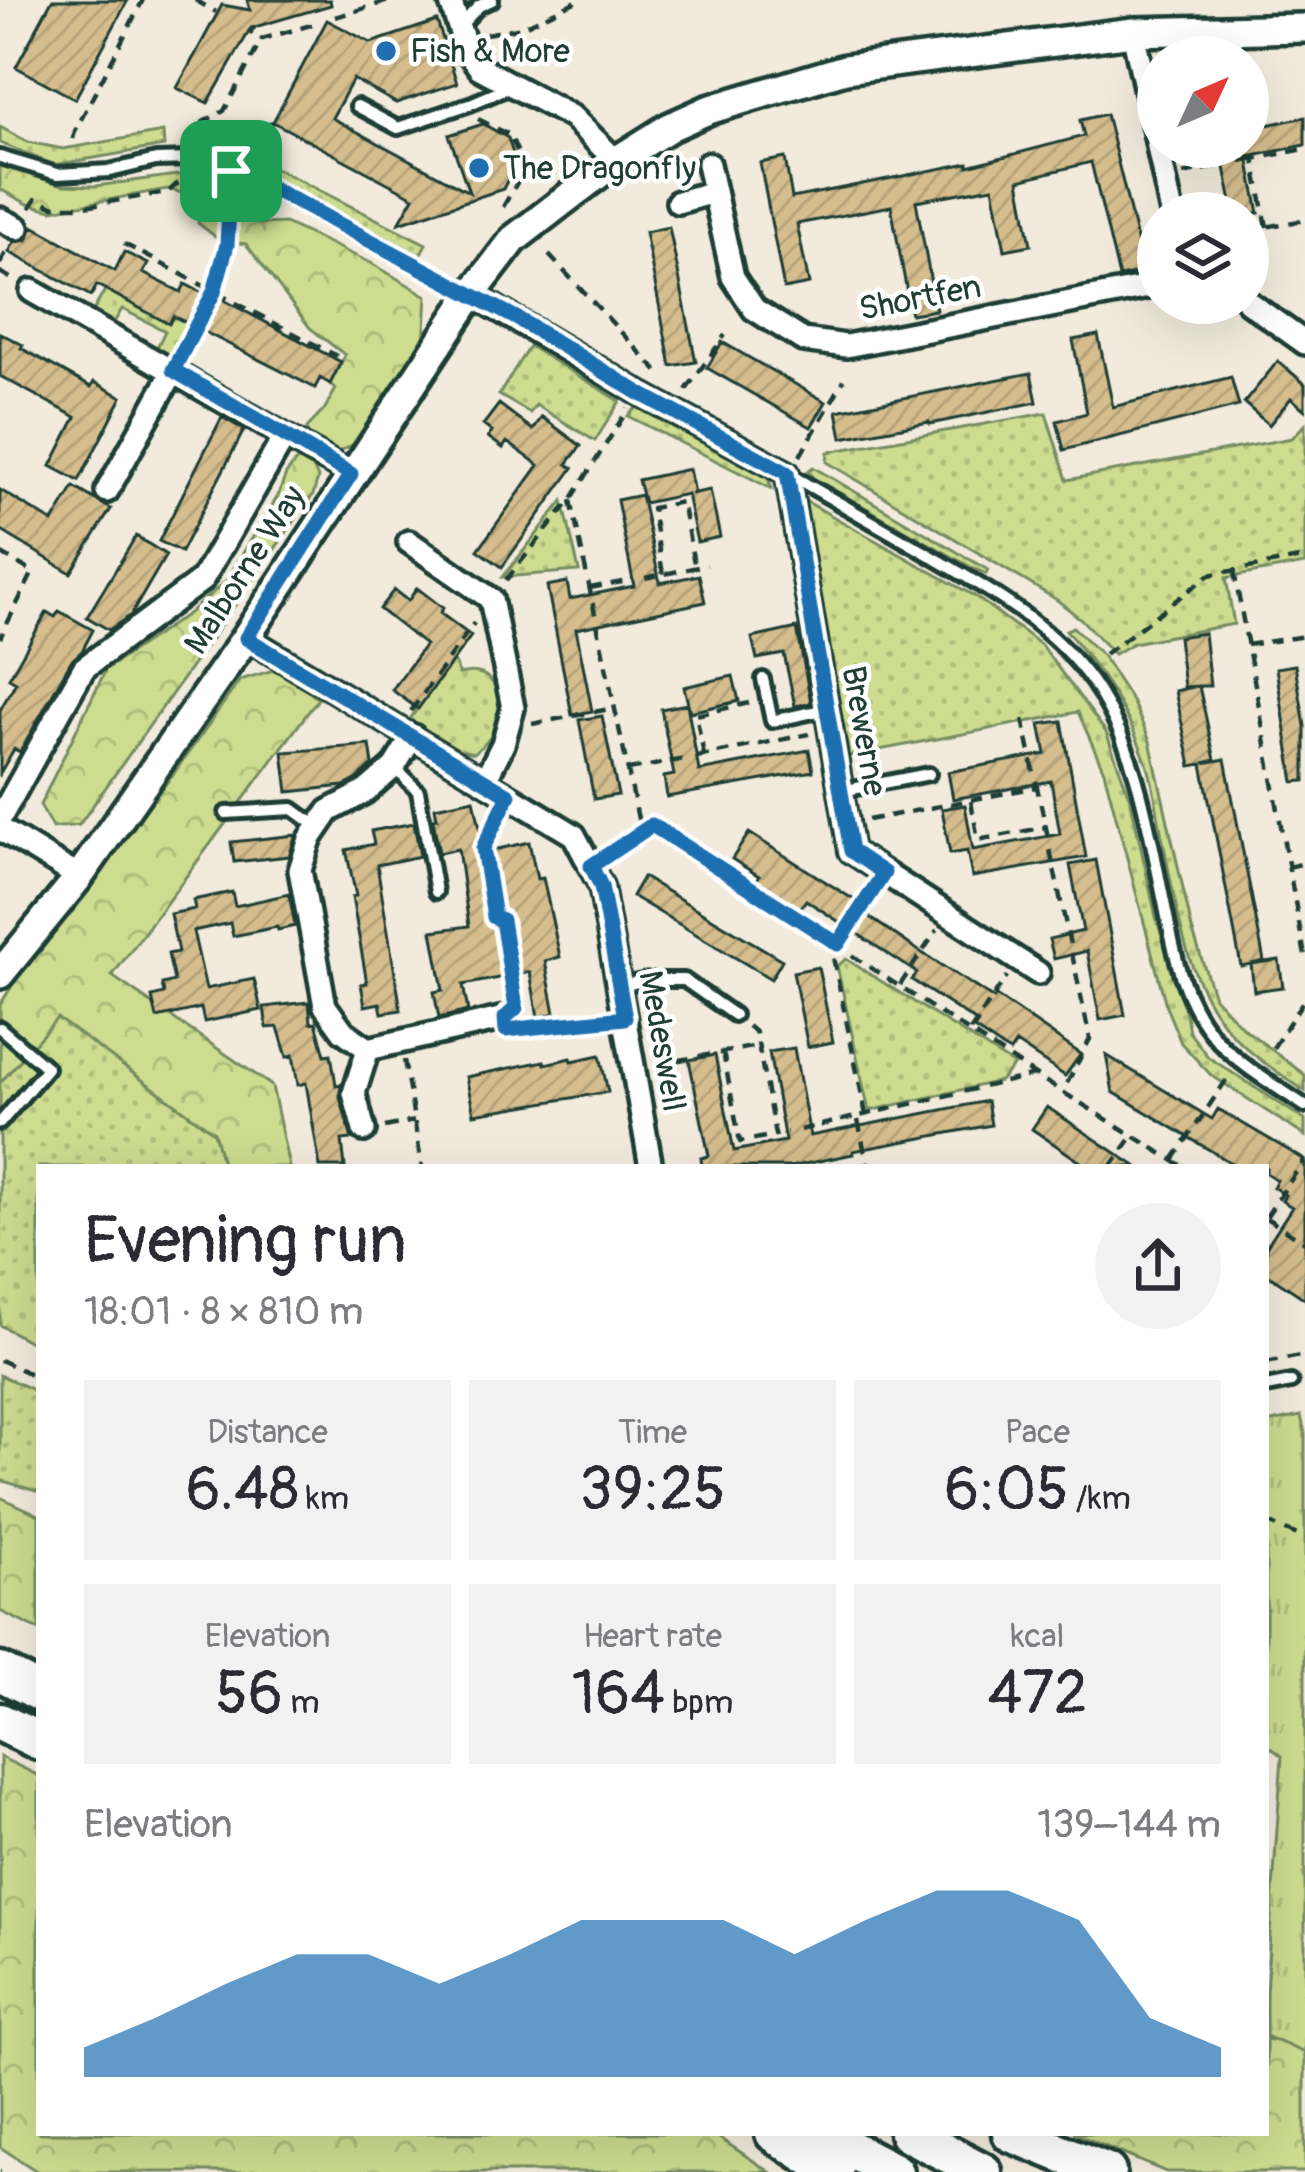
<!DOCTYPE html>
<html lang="en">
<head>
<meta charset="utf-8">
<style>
  :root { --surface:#fff; --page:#f2f2f3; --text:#2b2b33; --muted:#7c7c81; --accent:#1f6fb2 }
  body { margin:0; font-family:Pangolin,sans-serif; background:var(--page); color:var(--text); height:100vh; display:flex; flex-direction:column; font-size:45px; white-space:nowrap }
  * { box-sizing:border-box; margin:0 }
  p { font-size:39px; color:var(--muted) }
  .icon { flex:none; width:66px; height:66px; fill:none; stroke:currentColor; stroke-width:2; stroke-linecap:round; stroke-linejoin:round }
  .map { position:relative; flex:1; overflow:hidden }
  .sheet { position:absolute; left:36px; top:1164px; width:1233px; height:972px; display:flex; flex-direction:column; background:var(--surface); border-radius:0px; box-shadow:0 12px 48px #0002 }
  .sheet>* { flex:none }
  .needle { width:78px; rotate:46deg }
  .controls { position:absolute; left:1137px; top:36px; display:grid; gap:24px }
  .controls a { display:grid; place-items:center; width:132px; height:132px; border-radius:50%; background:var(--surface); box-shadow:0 12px 48px #0002; font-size:60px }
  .pin { position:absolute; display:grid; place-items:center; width:102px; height:102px; color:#fff; margin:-51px; border-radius:24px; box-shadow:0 6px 18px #0006 }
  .round { display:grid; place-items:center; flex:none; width:126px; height:126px; border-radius:63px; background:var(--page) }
  .overview { display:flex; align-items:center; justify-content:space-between; height:204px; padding:0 48px }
  h1 { font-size:66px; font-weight:600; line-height:90px }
  .metrics { display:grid; grid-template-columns:repeat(3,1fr); gap:18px; height:204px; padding:12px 48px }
  .metrics div { display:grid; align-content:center; border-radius:0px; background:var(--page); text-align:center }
  .metrics b { font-size:60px; font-weight:600 }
  .metrics small { font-size:33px; font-weight:400 }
  .metrics p { font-size:33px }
  .chart { height:336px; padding:24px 48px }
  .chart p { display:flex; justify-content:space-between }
  .chart svg { width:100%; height:216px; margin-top:12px; fill:var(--accent); opacity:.7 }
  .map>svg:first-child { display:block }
  .grass { fill:url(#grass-dots); stroke:#768c62; stroke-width:3 }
  .forest { fill:url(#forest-crowns); stroke:#768c62; stroke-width:3 }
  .park { fill:url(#park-tufts); stroke:#768c62; stroke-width:3 }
  .building { fill:url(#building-hatch); stroke:#1f3d34; stroke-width:3 }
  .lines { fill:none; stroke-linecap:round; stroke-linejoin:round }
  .service-casing { stroke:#1f3d34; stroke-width:20 }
  .minor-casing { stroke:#1f3d34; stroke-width:30 }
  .tertiary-casing { stroke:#1f3d34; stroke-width:36 }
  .trunk-casing { stroke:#1f3d34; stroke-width:45 }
  .path { stroke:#1f3d34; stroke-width:4.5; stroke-dasharray:12 9; stroke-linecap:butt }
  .service { stroke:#fff; stroke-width:10 }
  .minor { stroke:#fff; stroke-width:21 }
  .tertiary { stroke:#fff; stroke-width:27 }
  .trunk { stroke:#fff; stroke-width:36 }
  .tertiary-bridge-casing { stroke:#1f3d34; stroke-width:36; stroke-linecap:butt }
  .tertiary-bridge { stroke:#fff; stroke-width:27 }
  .route-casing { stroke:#fff; stroke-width:24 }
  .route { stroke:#1f6fb2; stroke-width:15 }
  .poi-dot { fill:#1f6fb2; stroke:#fff; stroke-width:4.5 }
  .labels { text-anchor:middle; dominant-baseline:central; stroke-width:9; stroke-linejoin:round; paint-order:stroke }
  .poi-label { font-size:33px; fill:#1f3d34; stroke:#fff; text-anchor:start }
  .street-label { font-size:33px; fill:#1f3d34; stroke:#fff }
</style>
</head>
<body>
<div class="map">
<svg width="1305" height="2172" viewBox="0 0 1305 2172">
  <defs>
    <pattern id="grass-dots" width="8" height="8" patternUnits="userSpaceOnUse" patternTransform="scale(3)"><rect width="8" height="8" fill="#cddc8f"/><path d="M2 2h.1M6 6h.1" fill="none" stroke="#b0be7c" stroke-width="1.8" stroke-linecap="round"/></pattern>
    <pattern id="forest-crowns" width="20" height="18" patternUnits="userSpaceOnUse" patternTransform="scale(3)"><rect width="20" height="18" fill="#cddc8f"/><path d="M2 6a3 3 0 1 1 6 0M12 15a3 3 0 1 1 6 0" fill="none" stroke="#b0be7c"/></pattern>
    <pattern id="park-tufts" width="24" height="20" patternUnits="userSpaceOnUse" patternTransform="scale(3)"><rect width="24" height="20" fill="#cddc8f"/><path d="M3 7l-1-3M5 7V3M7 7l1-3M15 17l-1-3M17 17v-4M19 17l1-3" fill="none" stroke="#b0be7c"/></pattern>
    <pattern id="building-hatch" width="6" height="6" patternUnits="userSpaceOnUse" patternTransform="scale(3)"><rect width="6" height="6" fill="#d5bd8d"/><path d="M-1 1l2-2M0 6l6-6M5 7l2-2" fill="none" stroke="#b6a37a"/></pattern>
  </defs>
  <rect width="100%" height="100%" fill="#f2ebdd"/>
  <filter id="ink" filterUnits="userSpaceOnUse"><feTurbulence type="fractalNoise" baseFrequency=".00833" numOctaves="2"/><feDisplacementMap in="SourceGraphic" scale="24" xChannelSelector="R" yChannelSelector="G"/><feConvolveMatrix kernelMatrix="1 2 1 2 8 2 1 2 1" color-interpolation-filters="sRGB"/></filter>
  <g filter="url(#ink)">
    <path class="grass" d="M 0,127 L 28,142 L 63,149 L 163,132 L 164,146 L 54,165 L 0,143 Z
      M 251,156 L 426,244 L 420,255 L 246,166 Z
      M 110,281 L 127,301 L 168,323 L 173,316 L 192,326 L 175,359 L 156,349 L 165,331 L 122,309 L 112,326 L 91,315 Z
      M 529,346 L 620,401 L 595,441 L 536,405 L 530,413 L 499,395 Z
      M 637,407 L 662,417 L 767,476 L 772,489 L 628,416 Z
      M 1046,413 L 1067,480 L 1292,438 L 1305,424 L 1305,564 L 1226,578 L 1234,624 L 1133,643 L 1114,654 L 1081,619 L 1057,600 L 827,462 L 828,452 Z
      M 813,467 L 988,570 L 986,574 L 976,570 L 813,478 L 808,471 Z
      M 802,499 L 976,597 L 1041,645 L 1106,732 L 1130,797 L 1156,917 L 1186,1013 L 1189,1032 L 1208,1057 L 1305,1120 L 1305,1136 L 1211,1075 L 1181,1043 L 1167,1009 L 1104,771 L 1078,712 L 848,756 Z
      M 563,501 L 579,571 L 503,577 Z
      M 1073,627 L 1102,655 L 1133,703 L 1150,741 L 1192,929 L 1214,997 L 1243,1028 L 1305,1075 L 1305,1091 C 1280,1074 1253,1057 1232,1034 C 1184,981 1176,904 1162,836 C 1157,812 1155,787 1147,764 C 1128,710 1102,674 1066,630 Z
      M 453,659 L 459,674 C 465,673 472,671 478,673 C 497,677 504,706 499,723 C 495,735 483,745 474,753 L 455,749 L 410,719 Z
      M 846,959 L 1014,1065 L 1000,1081 L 869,1111 L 837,966 Z
      M 57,1017 L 215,1133 L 223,1167 L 39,1167 L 39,1347 L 0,1325 L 0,1083 Z
      M 0,1375 L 39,1393 L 39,1492 L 0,1480 Z"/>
    <path class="forest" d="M 0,165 L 63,185 L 96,186 L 184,174 L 222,183 L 236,217 L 261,224 L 285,223 L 371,263 L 427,296 L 424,345 L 364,439 L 334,454 L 309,441 L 307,428 L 324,410 L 336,389 L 330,384 L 345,355 L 310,328 L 246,244 L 221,241 L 198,223 L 202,198 L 167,189 L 52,210 L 28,204 L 0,189 Z
      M 297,460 L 310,461 L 318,478 L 313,495 L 79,825 L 52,828 L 40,805 L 106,669 L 189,613 L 226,581 L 278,496 L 286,474 Z
      M 280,668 L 318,699 L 112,976 L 272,1086 L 289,1167 L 223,1167 L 214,1132 L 57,1018 L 0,1083 L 0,1005 L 32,954 L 174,773 L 240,680 Z
      M 0,1497 L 39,1515 L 39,1630 L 0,1611 Z
      M 0,1757 L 39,1776 L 39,2133 L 712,2133 L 770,2172 L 38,2172 L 0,2147 Z
      M 1266,2039 L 1305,2046 L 1305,2172 L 1166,2172 L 1073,2133 L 1266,2133 Z"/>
    <path class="park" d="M 1301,1416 L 1305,1433 L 1305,2053 L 1266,2036 L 1266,1992 L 1282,1756 L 1266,1744 L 1266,1423 Z"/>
    <path class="building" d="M 52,0 L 128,0 L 75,99 L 16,67 Z
      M 247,0 L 330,0 L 331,5 L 251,28 L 208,103 L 177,88 L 222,5 L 250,10 Z
      M 327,20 L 371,43 L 437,21 L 457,83 L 396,103 L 353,79 L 332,118 L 469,192 L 449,135 L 483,124 L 508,138 L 516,163 L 503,189 L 399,223 L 414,197 L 273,122 Z
      M 1106,114 L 1145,272 L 1119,277 L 1091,162 L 1019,180 L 1031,245 L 1005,250 L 993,187 L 916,201 L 936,310 L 911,314 L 891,206 L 797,224 L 809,284 L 784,289 L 760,163 L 785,158 L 792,198 L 968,163 L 968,166 L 1084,136 L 1080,120 Z
      M 1305,117 L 1305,145 L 1248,157 L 1259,213 L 1234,213 L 1224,162 L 1190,169 L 1185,147 L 1248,147 L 1248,129 Z
      M 33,226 L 115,271 L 124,252 L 148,264 L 143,273 L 181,292 L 185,284 L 212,298 L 214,295 L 341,362 L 330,384 L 320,378 L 315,388 L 173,316 L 169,324 L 97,285 L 91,296 L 9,252 L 14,242 L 27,240 Z
      M 669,227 L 696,362 L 671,366 L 645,232 Z
      M 0,333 L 23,345 L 21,348 L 91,387 L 94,382 L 122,397 L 79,481 L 51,466 L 76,417 L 0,376 Z
      M 1098,335 L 1113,407 L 1231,377 L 1239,406 L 1064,450 L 1057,421 L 1087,413 L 1073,340 Z
      M 722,342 L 826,402 L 811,427 L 707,368 Z
      M 1278,361 L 1305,384 L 1305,410 L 1291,398 L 1269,425 L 1244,403 Z
      M 1031,373 L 1037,402 L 930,424 L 929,422 L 842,438 L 837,411 Z
      M 499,404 L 533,430 L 542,417 L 581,446 L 567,464 L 573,468 L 502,567 L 478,550 L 539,465 L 507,442 L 503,448 L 488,437 L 492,432 L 483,425 Z
      M 222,417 L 244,430 L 181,552 L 159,541 Z
      M 689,469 L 694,493 L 690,494 L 710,490 L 720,537 L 697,542 L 687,494 L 644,503 L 638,480 Z
      M 74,487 L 111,509 L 71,573 L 0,530 L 0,490 L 53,522 Z
      M 641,495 L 660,583 L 699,575 L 705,602 L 576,629 L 592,711 L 572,715 L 547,586 L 567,582 L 570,599 L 634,586 L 617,500 Z
      M 136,536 L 166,555 L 131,615 L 109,630 L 87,617 Z
      M 417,588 L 443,608 L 440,613 L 471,636 L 418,709 L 392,690 L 425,645 L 379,609 L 394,590 L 408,601 Z
      M 59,611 L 93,630 L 82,651 L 71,661 L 20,752 L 14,749 L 0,773 L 0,710 L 16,682 L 9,678 L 47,612 L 55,617 Z
      M 797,628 L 811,703 L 795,706 L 784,654 L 757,659 L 752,638 Z
      M 1204,633 L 1210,686 L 1199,686 L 1215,760 L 1204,763 L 1225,759 L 1264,961 L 1251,964 L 1279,960 L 1283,987 L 1254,991 L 1251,964 L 1241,966 L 1202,764 L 1191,766 L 1175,691 L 1198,686 L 1184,687 L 1178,637 Z
      M 1295,665 L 1305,726 L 1305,781 L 1294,782 L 1276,668 Z
      M 733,676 L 739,701 L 690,712 L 684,687 Z
      M 687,704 L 699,771 L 809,750 L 813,771 L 667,797 L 664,777 L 674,775 L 661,709 Z
      M 602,716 L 618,795 L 594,799 L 579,720 Z
      M 1062,721 L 1086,857 L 972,877 L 967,851 L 950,854 L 942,809 L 965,805 L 973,850 L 1060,834 L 1051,781 L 953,799 L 948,772 L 1046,754 L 1040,724 Z
      M 370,745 L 373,765 L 356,780 L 344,786 L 288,792 L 283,752 Z
      M 474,799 L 485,852 L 529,842 L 537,879 L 543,878 L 560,957 L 545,961 L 555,1013 L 538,1017 L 530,972 L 463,985 L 468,1011 L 439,1018 L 434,992 L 443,990 L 432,931 L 469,926 L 458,849 L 439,853 L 433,819 L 437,818 L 435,807 Z
      M 414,823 L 420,856 L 377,865 L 401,1010 L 382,1013 L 380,1003 L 365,1006 L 361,984 L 367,983 L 352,897 L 356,896 L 346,850 L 374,844 L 371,831 Z
      M 749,833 L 859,903 L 856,908 L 919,951 L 994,999 L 996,996 L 1081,1054 L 1065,1076 L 1016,1043 L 1010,1052 L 1001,1047 L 974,1029 L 978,1023 L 912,980 L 917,973 L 806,900 L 799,910 L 756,881 L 759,876 L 732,859 Z
      M 296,835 L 289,856 L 234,862 L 231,842 Z
      M 1096,860 L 1125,1015 L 1100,1020 L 1087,951 L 1054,959 L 1049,939 L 1083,931 L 1070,865 Z
      M 643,877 L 782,960 L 771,979 L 632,896 Z
      M 232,892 L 235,906 L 289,894 L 295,926 L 278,930 L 277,927 L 233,936 L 230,923 L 193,931 L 206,989 L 254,979 L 261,1010 L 204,1022 L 201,1008 L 157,1018 L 152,997 L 164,994 L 162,984 L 174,981 L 168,954 L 178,952 L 170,914 L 195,909 L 193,900 Z
      M 818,967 L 833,1042 L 808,1047 L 793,972 Z
      M 309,1002 L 311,1023 L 316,1022 L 325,1055 L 331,1054 L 336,1085 L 341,1084 L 340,1097 L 352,1139 L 342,1140 L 345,1167 L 320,1167 L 306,1083 L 298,1085 L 293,1055 L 287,1057 L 278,1027 L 267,1028 L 264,1007 Z
      M 794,1048 L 810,1136 L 987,1101 L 991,1125 L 853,1151 L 853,1154 L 790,1167 L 702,1167 L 701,1158 L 709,1156 L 689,1060 L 715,1055 L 734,1151 L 785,1141 L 769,1052 Z
      M 600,1055 L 608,1092 L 474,1114 L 466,1077 L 544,1061 L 545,1064 L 571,1058 L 572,1061 Z
      M 1106,1055 L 1212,1119 L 1218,1109 L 1305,1160 L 1305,1299 L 1266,1273 L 1266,1247 L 1292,1207 L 1282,1201 L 1285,1195 L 1273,1187 L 1277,1180 L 1266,1173 L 1266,1167 L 1238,1167 L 1113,1092 Z
      M 1047,1107 L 1137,1167 L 1088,1167 L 1032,1129 Z"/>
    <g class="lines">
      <defs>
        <path id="service" d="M 459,27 L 479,6 L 492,0
          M 357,106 L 398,128 L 470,104 L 510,87
          M 0,157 L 57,174 L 110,171 L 156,160 L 192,159 L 258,182 L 471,294
          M 787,473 C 832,499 877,525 921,550 C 984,587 1050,622 1093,683 C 1138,749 1149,831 1165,907 C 1174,951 1182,998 1212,1034 C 1236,1064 1273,1084 1305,1106
          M 763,679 L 772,721 L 827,709
          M 394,767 L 418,791 L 436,892
          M 841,791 L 929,774
          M 226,813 L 293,809 L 318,827
          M 619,986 L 647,980 L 684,980 L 734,1015
          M 0,1028 L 47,1068 L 0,1123
          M 1266,1387 L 1291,1382"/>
        <path id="minor" d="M 450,0 L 467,51 L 480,68 L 572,117 L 616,161
          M 1133,32 L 1158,146
          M 1158,147 L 1172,213
          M 708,164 L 733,277 L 754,309 L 803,340 L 846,346 L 1158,285
          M 678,202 L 714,192
          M 0,219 L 18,228
          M 32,291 L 351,474
          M 472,294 L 641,394 L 787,473 L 851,851 L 1038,973
          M 1248,302 L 1305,343
          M 107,491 L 174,370
          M 409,542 L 491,599 L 513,708 L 503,744 L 485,780
          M 246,637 L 574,835 L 601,886 L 651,1167
          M 413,736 L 394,767 L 365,792 L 329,811 L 310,839 L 300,870 L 325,1006 L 343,1031 L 368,1049 L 505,1018
          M 0,818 L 84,668 L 202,580 L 285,436
          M 0,829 L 79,877
          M 364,1130 L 354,1093 L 368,1049"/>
        <path id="tertiary" d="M 558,205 L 616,161 L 670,127 L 708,110 L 845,69 L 1133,32 L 1305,28
          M 0,974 L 79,877 L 246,637 L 472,294 L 514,239"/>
        <path id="trunk" d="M 0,1672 L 39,1692
          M 0,1722 L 39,1741
          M 774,2133 L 834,2172
          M 819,2133 L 894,2172
          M 908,2133 L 983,2172
          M 1011,2133 L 1107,2172"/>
      </defs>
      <use href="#service" class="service-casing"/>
      <use href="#minor" class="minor-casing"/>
      <use href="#tertiary" class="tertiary-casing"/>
      <use href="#trunk" class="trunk-casing"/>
      <path class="path" d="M 195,0 L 216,12
        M 335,17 L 392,0
        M 255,27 L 249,32 L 262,39
        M 486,34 L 522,27 L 579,0
        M 478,119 L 510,135 L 525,169 L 503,207
        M 73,139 L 75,131 L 143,0
        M 197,144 L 203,122 L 224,111 L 262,39 L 318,23
        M 236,159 L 248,138 L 273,122
        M 1241,162 L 1254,159
        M 1183,174 L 1225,165
        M 30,208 L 36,199 L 53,206 L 86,206 L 168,192 L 185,177
        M 1267,227 L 1254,159 L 1305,149
        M 1248,230 L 1305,220
        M 124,244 L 337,356
        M 549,255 L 662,376
        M 0,264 L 10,245
        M 0,272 L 12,279
        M 183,353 L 214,292 L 227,245 L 230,188
        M 686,390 L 725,335
        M 800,456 L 844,380
        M 571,500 L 641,833
        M 0,553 L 33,572 L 0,638
        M 1234,571 L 1305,956
        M 663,574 L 652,508 L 682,502 L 695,568
        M 645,578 L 707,565
        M 506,580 L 571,500 L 628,409
        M 590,588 L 633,580
        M 1247,645 L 1305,636
        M 1105,654 L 1209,575 L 1305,558
        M 411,711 L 474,623
        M 1023,719 L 1037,787
        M 532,724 L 615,708
        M 704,755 L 696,715 L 749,703
        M 697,757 L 809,734
        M 629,770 L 684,759
        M 971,801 L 978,840 L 1046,827
        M 500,812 L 483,848 L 494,917 L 502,920 L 515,999
        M 868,820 L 1037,787 L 1048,837
        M 1050,850 L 1090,1039 L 1063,1091
        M 606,856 L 652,825 L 1035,1075 L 1184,1167
        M 1288,867 L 1305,863
        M 829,938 L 866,1115
        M 838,944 L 871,893
        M 900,985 L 937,930
        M 748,1026 L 756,1033 L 775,1135 L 787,1132
        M 523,1028 L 602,1020
        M 970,1031 L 1007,976
        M 1273,1048 L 1305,998
        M 723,1052 L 740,1142 L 775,1135
        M 404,1060 L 422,1167
        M 657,1064 L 758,1046
        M 858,1120 L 868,1167
        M 385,1127 L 414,1121
        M 800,1130 L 1034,1075
        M 1173,1160 L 1229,1076
        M 1111,1167 L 1132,1137
        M 1266,1217 L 1305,1159
        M 1266,1218 L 1305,1242
        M 0,1360 L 39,1378
        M 1266,1363 L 1305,1355
        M 1266,1522 L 1305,1538
        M 0,2172 L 1,2172"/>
      <use href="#service" class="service"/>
      <use href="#minor" class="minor"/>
      <use href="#tertiary" class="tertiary"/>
      <use href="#trunk" class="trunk"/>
      <defs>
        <path id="tertiary-bridge" d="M 514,239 L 558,205"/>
      </defs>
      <use href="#tertiary-bridge" class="tertiary-bridge-casing"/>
      <use href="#tertiary-bridge" class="tertiary-bridge"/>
    </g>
  </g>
  <g class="lines" filter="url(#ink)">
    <defs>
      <path id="route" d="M 231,171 L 271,188 L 518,319 L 641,394 L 787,473 L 851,851 L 884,873 L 838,944 L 652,825 L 591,866 L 601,886 L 625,1018 L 506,1030 L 505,1018 L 516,1008 L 502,920 L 494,917 L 483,848 L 509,795 L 246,638 L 351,474 L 173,370 L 214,292 L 227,245 Z"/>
    </defs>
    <use href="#route" class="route-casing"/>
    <use href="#route" class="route"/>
  </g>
  <g class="poi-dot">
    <circle cx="386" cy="51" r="12"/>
    <circle cx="479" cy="168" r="12"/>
  </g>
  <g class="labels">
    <g class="poi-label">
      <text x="410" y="51">Fish &amp; More</text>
      <text x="503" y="168">The Dragonfly</text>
    </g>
    <g class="street-label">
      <text transform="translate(920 298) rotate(-11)">Shortfen</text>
      <text transform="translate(245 570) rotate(-57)">Malborne Way</text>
      <text transform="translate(864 731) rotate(80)">Brewerne</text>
      <text transform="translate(662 1041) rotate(80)">Medeswell</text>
    </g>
  </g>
</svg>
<div class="controls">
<a><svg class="needle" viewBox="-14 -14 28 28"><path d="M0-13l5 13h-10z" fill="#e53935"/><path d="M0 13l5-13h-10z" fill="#7c7c81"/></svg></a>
<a><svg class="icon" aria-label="layers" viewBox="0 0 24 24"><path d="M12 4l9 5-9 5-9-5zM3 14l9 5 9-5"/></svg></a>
</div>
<div class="pin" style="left:231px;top:171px;background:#1e9e55"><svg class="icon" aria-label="arrive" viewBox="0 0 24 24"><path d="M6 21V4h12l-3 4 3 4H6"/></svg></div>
<section class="sheet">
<div class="overview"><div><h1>Evening run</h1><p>18:01 · 8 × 810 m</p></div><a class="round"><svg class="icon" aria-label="share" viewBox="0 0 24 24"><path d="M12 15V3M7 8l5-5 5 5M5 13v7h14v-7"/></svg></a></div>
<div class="metrics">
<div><p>Distance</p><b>6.48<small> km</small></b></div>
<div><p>Time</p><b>39:25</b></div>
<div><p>Pace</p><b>6:05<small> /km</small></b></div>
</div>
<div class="metrics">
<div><p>Elevation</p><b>56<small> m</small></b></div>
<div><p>Heart rate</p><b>164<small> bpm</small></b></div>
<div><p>kcal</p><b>472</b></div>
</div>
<div class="chart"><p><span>Elevation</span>139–144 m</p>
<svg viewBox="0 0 160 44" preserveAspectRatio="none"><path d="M0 44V38L10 32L20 25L30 19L40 19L50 25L60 19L70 12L80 12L90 12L100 19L110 12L120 6L130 6L140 12L150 32L160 38V44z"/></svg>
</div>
</section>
</div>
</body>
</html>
